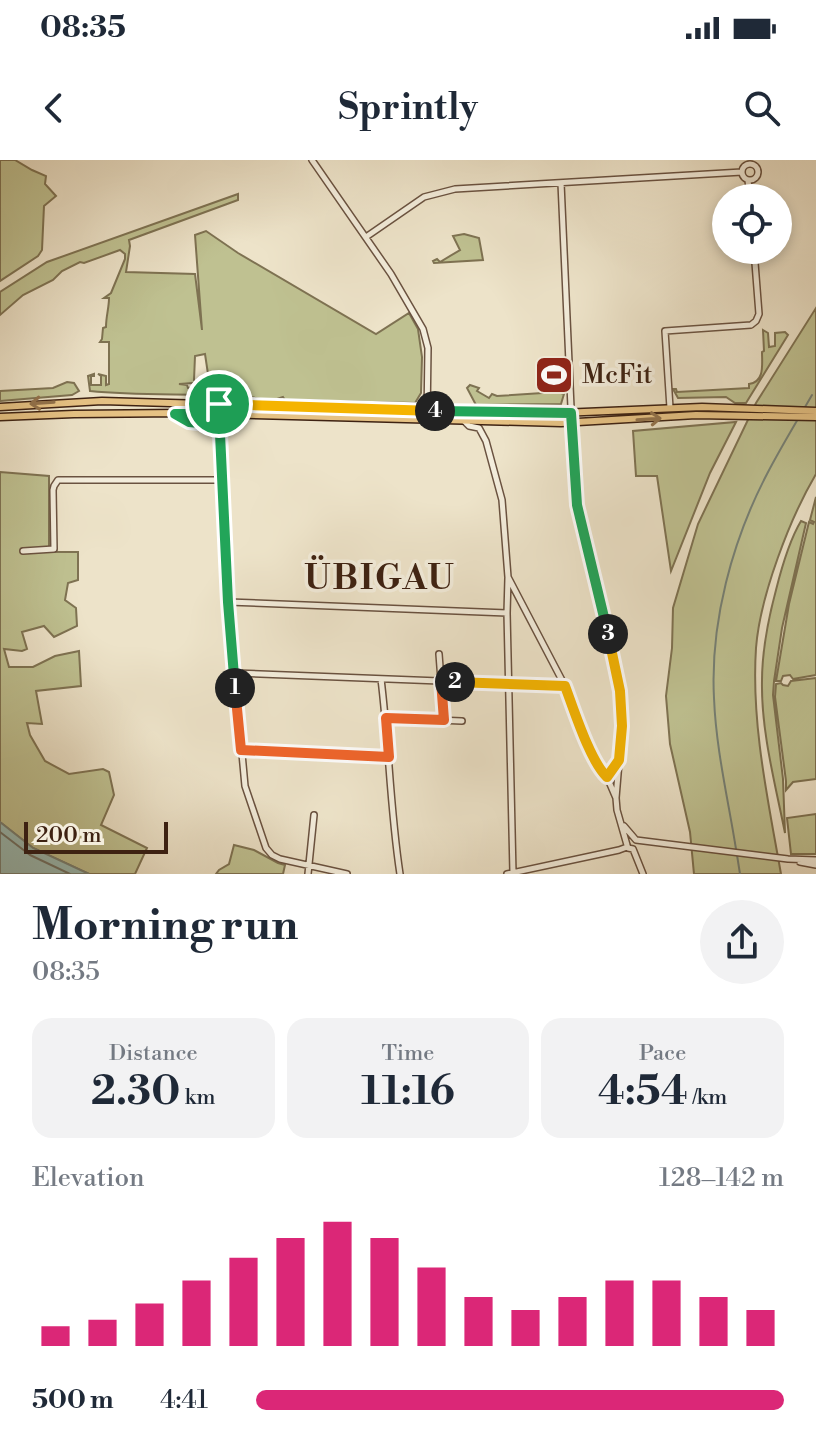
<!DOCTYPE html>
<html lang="en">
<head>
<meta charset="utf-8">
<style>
  :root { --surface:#fff; --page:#f2f2f3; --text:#1f2937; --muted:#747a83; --accent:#db2777 }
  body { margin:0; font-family:"Libre Bodoni",serif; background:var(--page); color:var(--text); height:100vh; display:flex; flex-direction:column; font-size:30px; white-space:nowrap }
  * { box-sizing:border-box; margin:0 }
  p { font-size:26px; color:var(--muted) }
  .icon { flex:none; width:44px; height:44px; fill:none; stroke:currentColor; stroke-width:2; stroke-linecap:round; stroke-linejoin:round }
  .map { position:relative; height:714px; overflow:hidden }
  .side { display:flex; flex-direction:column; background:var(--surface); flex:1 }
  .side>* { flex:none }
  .fabs { position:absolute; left:712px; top:24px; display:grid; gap:16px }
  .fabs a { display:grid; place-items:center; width:80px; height:80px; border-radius:50%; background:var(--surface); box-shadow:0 4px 12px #0003; font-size:40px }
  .scale { position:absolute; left:24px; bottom:20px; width:144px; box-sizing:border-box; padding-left:8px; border:4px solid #3e2212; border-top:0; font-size:22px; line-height:28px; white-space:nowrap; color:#3e2212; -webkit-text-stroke:6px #f3eddc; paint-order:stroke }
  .pin { position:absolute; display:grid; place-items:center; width:68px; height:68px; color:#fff; margin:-34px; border:4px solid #fff; border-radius:50%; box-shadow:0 2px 8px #0007 }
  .km { position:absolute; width:40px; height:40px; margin:-20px; border-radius:50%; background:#222; color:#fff; font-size:22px; line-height:40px; text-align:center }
  .round { display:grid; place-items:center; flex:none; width:84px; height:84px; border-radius:42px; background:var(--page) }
  .overview { display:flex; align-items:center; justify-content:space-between; height:136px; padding:0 32px }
  h1 { font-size:44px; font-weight:700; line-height:60px }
  .figures { display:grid; grid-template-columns:repeat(3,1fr); gap:12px; height:136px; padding:8px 32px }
  .figures div { display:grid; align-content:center; border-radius:20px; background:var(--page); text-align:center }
  .figures b { font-size:40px; font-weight:700 }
  .figures small { font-size:22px; font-weight:400 }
  .figures p { font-size:22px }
  .chart { height:224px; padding:16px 32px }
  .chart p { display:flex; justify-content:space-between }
  .chart svg { width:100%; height:144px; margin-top:8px; stroke:var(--accent); stroke-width:6 }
  ul { padding:0 32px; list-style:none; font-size:26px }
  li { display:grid; grid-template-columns:128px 96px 1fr; align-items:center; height:60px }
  li i { height:20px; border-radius:10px; background:var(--accent) }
  .status { display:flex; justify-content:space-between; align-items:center; height:56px; padding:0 40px; background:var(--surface); direction:ltr }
  .status svg { height:22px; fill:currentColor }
  header { display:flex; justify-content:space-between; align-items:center; height:104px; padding:0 32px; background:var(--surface); font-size:36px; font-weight:700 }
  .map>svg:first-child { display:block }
  .green { fill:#bfc191; stroke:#7e7252; stroke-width:2 }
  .water { fill:#99beb9; stroke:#758076; stroke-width:2 }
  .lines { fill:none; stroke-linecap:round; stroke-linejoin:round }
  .shore { stroke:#6c7066; stroke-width:2 }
  .stream { stroke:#758076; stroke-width:2 }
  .minor-casing { stroke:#6a5240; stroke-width:8 }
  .major-casing { stroke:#3e2212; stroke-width:9 }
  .minor { stroke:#f3eddc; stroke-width:5 }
  .major { stroke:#e6c284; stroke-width:6 }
  .oneway { stroke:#92724b }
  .split-1-casing { stroke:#fff; stroke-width:16 }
  .split-2-casing { stroke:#fff; stroke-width:16 }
  .split-3-casing { stroke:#fff; stroke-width:16 }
  .split-4-casing { stroke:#fff; stroke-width:16 }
  .split-5-casing { stroke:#fff; stroke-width:16 }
  .split-1 { stroke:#22a559; stroke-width:10 }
  .split-2 { stroke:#f0652b; stroke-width:10 }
  .split-3 { stroke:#f5b400; stroke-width:10 }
  .split-4 { stroke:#22a559; stroke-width:10 }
  .split-5 { stroke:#f5b400; stroke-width:10 }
  .labels { text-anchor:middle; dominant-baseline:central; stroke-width:7; stroke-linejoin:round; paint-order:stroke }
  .poi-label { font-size:26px; fill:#3e2212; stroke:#f3eddc; text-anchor:start }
  .district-label { font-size:34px; font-weight:bold; letter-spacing:2px; fill:#3e2212; stroke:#f3eddc }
</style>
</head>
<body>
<div class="status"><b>08:35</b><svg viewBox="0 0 49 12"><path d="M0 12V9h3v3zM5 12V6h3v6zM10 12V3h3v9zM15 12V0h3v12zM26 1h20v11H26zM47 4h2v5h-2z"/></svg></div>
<header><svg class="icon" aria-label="back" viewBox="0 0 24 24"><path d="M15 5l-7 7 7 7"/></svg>Sprintly<svg class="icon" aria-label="search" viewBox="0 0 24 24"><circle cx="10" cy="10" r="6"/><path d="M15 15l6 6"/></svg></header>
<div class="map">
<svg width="816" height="714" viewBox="0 0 816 714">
  <rect width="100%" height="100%" fill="#ede3c9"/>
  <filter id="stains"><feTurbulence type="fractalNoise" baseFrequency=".0025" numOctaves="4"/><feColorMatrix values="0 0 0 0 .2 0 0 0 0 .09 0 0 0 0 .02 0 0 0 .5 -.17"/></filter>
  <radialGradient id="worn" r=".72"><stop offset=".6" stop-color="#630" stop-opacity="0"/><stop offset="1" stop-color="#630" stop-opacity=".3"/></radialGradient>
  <path class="green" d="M 0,0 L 15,0 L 32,10 L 46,16 L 45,24 L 56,36 L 44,46 L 42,90 L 38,96 L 0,121 Z
    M 238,34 L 238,40 L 129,80 L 130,86 L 126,112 L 195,114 L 202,170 L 195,75 L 206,71 L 238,93 L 376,174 L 409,153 L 418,169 L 422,197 L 421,233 L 415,243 L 285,240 L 283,237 C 271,243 258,238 245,236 C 234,235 222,235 211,234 L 205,194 L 195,196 L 194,220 L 206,230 L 193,223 L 179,224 L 187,225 L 188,228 L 197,227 L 202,232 L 207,232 L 207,235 C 168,234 129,235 90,231 L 88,216 L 94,214 L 94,216 L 91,216 L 91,225 L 101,225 L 101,216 L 98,214 L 106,216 L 106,225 L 109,224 L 109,182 L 100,182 L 102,179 L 103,168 L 106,167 C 106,156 109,148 109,138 L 104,138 L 111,133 L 125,99 L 125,94 L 120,90 L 84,103 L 80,102 L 62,111 L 53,120 L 23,135 L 0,155 L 0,132 L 47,102 Z
    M 464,74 L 479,78 L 483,100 L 434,103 L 433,101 L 437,99 L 440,102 L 460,90 L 453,76 Z
    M 816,148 L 816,314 C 790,358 760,436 756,488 C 751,563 768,640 781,714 L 694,714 L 690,672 L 670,584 L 666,536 L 672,488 L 673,448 L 698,364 L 756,243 Z
    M 763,170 L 768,173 L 769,187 L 775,186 L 775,173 L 785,172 L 788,175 L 746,243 L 735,243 L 726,237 L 678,238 L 673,229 L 676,229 L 677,232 L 749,228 L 749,224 C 765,222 762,204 762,192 L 764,191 Z
    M 67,222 L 74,223 L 79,231 L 72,235 L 0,241 L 0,231 L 53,228 Z
    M 470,225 L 479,228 L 477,231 L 489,238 L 492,234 L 497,236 L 558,232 L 564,234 L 561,244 L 476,245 L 467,228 Z
    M 736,262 L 710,313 L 671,411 L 657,316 L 636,316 L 633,271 Z
    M 0,312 L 49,316 L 49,386 L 45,392 L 78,392 L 78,420 L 68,423 L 65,440 L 76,448 L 77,466 L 54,477 L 44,466 L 22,472 L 27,489 L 22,491 L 4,489 L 9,507 L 33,507 L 55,496 L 79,491 L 81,526 L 36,531 L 42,564 L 27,563 L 30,575 L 45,601 L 69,614 L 103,609 L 109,612 L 114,635 L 101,665 L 147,688 L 135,714 L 89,714 L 33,688 L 0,662 Z
    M 816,337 L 816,515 L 793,519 L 790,515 L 783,516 L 781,521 L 776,521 L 789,444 L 809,362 L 813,364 L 814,362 L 810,360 Z
    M 801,361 L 806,363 L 782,468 L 774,521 L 773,535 L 783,619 L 785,673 C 775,623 761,571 762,521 C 762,489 768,460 776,430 C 782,406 789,381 801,361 Z
    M 816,518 L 816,619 L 793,622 L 786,630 L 786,621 L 775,537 L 776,524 L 781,523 L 783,525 L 788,526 L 791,521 Z
    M 816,654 L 816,694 L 791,694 L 787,658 Z
    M 234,685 L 254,690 L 278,703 L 285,705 L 283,714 L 216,714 L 219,710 L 229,704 Z"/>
  <path class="water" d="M 0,662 L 33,688 L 89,714 L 0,714 Z"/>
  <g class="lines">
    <path class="shore" d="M 0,672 L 30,695 L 70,714"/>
    <path class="stream" d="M 736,689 C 728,639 716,589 714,538 C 710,463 732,381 767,314 C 781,287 797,261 812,235
      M 737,695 L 740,714"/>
    <defs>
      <path id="minor" d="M 312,0 L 391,114 L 423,169 L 428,188 L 427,259
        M742 12a8 8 0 1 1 16 0a8 8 0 1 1-16 0Z
        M 748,20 L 750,38
        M 561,23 L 572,270 L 577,345 L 601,441 L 620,531 L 622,566 L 616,638
        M 366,77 L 424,37 L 455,29 L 742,12
        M 219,244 L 228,442 L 245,626 L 266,688 L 272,695 L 280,699 L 347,714
        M 670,248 L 665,171 L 751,165 L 756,161 L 759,154 L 754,90
        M 176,254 L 189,262 L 209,264 L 220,274
        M 464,261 L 469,266 L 479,268 L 486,281 L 502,340 L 508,417 L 565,526 L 592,591 L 603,614 L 607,617 L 616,638 L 617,650 L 627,685 L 628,688 L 633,689 L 643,714
        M 23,391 L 54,389 L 53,330 L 54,326 L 58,320 L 222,320
        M 508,418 L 507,453 L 513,713
        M 228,442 L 507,453
        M 439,494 L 444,560
        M 234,513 L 565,526
        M 381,519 C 389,584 390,649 400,714
        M 386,558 L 462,561
        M 241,590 L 389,597
        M 607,617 L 618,602
        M 624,666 L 636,680 L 788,699 L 816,700
        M 800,702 L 816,705
        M 308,714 L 314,655
        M 507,714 L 619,690 L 627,687"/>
      <path id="major" d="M 0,247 L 102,241 L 537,254 L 702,247 L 816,251
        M 0,257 L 74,254 L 180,253 L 561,263 L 696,255 L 816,257"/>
    </defs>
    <use href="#minor" class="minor-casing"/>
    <use href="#major" class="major-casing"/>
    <use href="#minor" class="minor"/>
    <use href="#major" class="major"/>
  </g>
  <defs><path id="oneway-shaft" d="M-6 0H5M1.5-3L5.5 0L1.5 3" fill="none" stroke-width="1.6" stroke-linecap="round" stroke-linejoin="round" transform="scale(2)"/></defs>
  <g class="oneway">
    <use href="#oneway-shaft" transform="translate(42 243) rotate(176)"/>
    <use href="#oneway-shaft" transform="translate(649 259) rotate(-4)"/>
  </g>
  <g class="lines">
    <defs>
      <path id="split-1" d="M 219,244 L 220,254 L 175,254 L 189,262 L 209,264 L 220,274 L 228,442 L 235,528"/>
      <path id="split-2" d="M 235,528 L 241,590 L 389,597 L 386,558 L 444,560 L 441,521 L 455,522"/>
      <path id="split-3" d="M 455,522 L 565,526 C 574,550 590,601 607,617 L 619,600 L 622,566 L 620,531 L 608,474"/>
      <path id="split-4" d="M 435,251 L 571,253 L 577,345 L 608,474"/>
      <path id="split-5" d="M 219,244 L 435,251"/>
    </defs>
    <use href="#split-1" class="split-1-casing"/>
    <use href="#split-2" class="split-2-casing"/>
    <use href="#split-3" class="split-3-casing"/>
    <use href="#split-4" class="split-4-casing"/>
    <use href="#split-5" class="split-5-casing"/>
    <use href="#split-1" class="split-1"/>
    <use href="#split-2" class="split-2"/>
    <use href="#split-3" class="split-3"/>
    <use href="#split-4" class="split-4"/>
    <use href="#split-5" class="split-5"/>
  </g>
  <defs>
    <symbol id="stadium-square" viewBox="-11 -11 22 22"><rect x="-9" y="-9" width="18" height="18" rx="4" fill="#8f2418" stroke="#f3eddc"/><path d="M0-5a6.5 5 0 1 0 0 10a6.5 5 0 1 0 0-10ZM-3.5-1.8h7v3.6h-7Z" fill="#fff"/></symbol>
  </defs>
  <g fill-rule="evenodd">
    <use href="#stadium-square" x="532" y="193" width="44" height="44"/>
  </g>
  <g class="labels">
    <g class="poi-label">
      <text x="582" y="215">McFit</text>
    </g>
    <g class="district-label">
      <text x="380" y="419">ÜBIGAU</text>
    </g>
  </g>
  <rect width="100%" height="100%" filter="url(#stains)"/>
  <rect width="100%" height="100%" fill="url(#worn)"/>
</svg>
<div class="fabs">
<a><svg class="icon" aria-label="locate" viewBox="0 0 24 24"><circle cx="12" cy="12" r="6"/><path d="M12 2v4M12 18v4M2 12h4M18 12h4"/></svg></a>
</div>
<div class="scale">200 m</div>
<div class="pin" style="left:219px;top:244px;background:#1e9e55"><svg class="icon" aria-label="arrive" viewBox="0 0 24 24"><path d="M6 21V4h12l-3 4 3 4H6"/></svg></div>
<b class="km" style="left:235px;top:528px">1</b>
<b class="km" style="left:455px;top:522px">2</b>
<b class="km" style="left:608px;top:474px">3</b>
<b class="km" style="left:435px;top:251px">4</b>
</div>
<section class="side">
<div class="overview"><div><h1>Morning run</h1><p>08:35</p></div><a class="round"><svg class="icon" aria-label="share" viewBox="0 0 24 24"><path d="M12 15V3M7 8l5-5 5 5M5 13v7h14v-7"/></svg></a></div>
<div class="figures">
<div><p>Distance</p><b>2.30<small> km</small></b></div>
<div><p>Time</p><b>11:16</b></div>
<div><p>Pace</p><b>4:54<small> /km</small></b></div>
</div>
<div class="chart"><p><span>Elevation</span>128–142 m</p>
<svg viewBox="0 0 160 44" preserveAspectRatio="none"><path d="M5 44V38M15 44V36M25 44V31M35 44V24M45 44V17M55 44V11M65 44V6M75 44V11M85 44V20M95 44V29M105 44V33M115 44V29M125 44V24M135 44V24M145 44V29M155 44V33"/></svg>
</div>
<ul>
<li><b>500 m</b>4:41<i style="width:100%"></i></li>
</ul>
</section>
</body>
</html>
